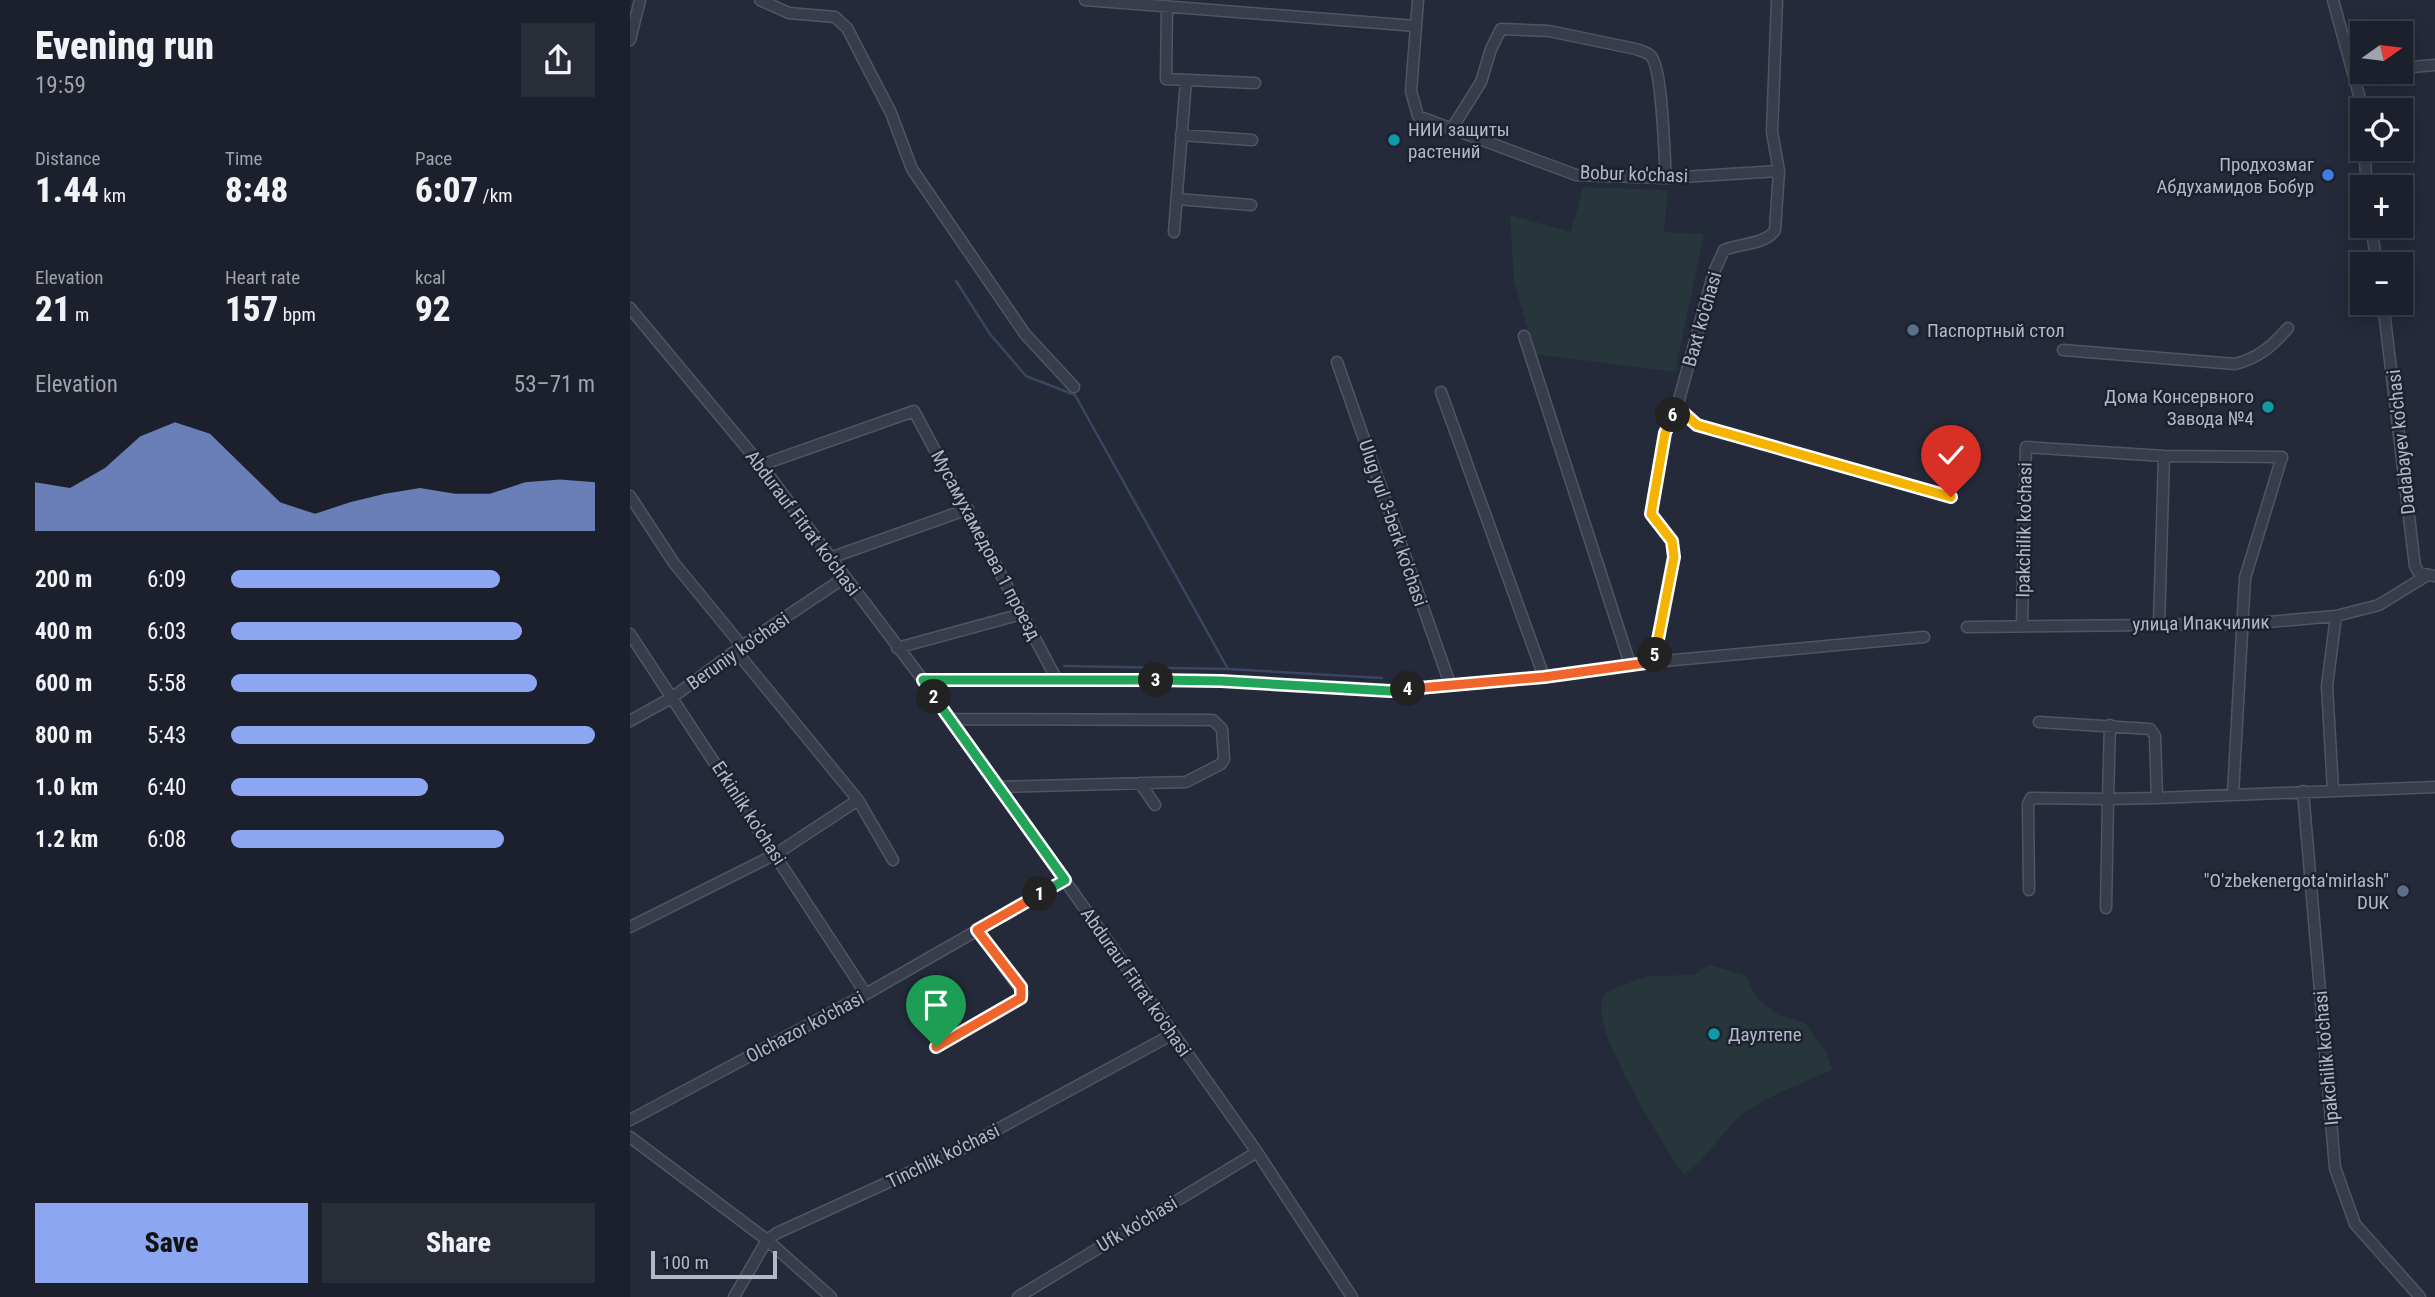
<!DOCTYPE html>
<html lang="en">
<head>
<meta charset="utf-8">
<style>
  :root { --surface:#1b202c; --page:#282d38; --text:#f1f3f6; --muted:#a0a3a9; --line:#393e48; --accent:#8ca6f2 }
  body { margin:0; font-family:"Roboto Condensed",sans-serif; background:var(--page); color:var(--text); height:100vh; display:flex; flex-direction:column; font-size:26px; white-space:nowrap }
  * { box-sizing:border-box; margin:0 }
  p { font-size:23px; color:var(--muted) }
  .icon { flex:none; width:38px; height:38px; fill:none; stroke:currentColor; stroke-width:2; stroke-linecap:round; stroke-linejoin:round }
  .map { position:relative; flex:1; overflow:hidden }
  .side { display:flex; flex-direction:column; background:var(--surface); width:630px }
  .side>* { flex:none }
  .needle { width:46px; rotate:76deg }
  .fabs { position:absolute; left:1720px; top:21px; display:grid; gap:14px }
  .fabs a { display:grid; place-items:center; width:63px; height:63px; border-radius:0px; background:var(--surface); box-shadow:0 4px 18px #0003,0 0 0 2px var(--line); font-size:35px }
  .scale { position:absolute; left:21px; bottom:18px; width:126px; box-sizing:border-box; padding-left:7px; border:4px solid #b3b8c6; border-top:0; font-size:19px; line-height:24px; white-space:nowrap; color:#b3b8c6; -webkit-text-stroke:5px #1d222f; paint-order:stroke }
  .pin { position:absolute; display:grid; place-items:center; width:60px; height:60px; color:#fff; margin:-72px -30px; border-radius:50% 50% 50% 0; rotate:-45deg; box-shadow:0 0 7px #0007 }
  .pin .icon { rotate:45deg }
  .km { position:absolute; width:35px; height:35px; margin:-18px; border-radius:50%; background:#222; color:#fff; font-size:19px; line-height:35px; text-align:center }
  .round { display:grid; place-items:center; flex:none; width:74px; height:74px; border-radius:0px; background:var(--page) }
  .head { display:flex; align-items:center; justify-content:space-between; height:119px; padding:0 35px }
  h1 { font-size:38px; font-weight:800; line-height:52px }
  .metrics { display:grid; grid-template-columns:repeat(3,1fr); gap:10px; height:119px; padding:7px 35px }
  .metrics div { display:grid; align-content:center }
  .metrics b { font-size:35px; font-weight:800 }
  .metrics small { font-size:19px; font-weight:400 }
  .metrics p { font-size:19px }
  .chart { height:196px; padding:14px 35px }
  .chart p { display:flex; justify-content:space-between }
  .chart svg { width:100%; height:126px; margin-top:7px; fill:var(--accent); opacity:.7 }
  .primary-button { display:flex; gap:14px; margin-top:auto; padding:14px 35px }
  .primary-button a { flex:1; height:80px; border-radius:0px; background:var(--accent); color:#111; font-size:28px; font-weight:800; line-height:80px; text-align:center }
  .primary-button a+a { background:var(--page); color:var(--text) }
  ul { padding:0 35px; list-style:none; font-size:23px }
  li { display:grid; grid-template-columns:112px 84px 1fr; align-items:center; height:52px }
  li i { height:18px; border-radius:9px; background:var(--accent) }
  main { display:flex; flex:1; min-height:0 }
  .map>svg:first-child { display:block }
  .green { fill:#26363b }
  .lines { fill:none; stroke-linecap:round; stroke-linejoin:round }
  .stream { stroke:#3a4562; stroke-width:2.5 }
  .street-casing { stroke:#505562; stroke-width:13 }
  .street { stroke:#373d4b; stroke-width:10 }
  .split-1-casing { stroke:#fff; stroke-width:14 }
  .split-2-casing { stroke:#fff; stroke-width:14 }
  .split-3-casing { stroke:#fff; stroke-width:14 }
  .split-4-casing { stroke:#fff; stroke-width:14 }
  .split-5-casing { stroke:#fff; stroke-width:14 }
  .split-6-casing { stroke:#fff; stroke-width:14 }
  .split-7-casing { stroke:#fff; stroke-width:14 }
  .split-1 { stroke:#f0652b; stroke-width:9 }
  .split-2 { stroke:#22a559; stroke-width:9 }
  .split-3 { stroke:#22a559; stroke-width:9 }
  .split-4 { stroke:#22a559; stroke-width:9 }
  .split-5 { stroke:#f0652b; stroke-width:9 }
  .split-6 { stroke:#f5b400; stroke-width:9 }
  .split-7 { stroke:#f5b400; stroke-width:9 }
  .culture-dot { fill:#0f9aa8; stroke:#1d222f; stroke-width:2.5 }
  .shop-dot { fill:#3f7fe0; stroke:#1d222f; stroke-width:2.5 }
  .service-dot { fill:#5c6f8a; stroke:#1d222f; stroke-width:2.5 }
  .labels { text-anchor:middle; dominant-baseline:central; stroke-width:5; stroke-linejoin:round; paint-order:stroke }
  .poi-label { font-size:19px; fill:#b3b8c6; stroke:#1d222f; text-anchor:start }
  .street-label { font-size:19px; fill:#b3b8c6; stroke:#1d222f }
</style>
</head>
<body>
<main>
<section class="side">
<div class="head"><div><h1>Evening run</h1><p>19:59</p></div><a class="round"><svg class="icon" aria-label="share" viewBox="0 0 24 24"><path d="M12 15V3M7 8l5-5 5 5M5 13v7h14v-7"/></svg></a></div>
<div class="metrics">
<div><p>Distance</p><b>1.44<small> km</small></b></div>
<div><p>Time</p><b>8:48</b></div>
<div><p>Pace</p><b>6:07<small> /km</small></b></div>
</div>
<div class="metrics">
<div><p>Elevation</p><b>21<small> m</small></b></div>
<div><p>Heart rate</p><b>157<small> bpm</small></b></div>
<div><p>kcal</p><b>92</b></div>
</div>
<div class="chart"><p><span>Elevation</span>53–71 m</p>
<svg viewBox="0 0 160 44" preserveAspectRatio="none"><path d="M0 44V27L10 29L20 22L30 11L40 6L50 10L60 22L70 34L80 38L90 34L100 31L110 29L120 31L130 31L140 27L150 26L160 27V44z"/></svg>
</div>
<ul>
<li><b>200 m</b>6:09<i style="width:74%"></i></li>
<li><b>400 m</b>6:03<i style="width:80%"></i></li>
<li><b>600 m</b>5:58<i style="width:84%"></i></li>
<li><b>800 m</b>5:43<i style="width:100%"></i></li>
<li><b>1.0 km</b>6:40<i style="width:54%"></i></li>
<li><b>1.2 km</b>6:08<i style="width:75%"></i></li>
</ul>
<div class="primary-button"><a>Save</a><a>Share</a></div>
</section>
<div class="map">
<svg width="1805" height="1297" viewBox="0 0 1805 1297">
  <rect width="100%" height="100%" fill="#242a3a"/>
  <path class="green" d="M 953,187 L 1038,190 L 1034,232 L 1074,234 L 1045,372 L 905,354 L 884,281 L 880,215 L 941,232 Z
    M 1079,965 L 1115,975 L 1127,999 L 1148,1015 L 1175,1023 L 1196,1051 L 1202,1070 C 1171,1084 1131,1097 1106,1120 C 1088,1138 1075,1160 1054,1175 C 1033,1146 970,1042 971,1008 C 971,1003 974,997 975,992 L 1018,976 L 1063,975 Z"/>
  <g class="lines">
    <path class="stream" d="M 326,281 L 360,334 L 396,376 L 445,395 L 598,669
      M 434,666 L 598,669 L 752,678"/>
    <defs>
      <path id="street" d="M 130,0 L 159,13 L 205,17 L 217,28 L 261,113 L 282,169 L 395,334 L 444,387
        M 455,0 L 786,26
        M 788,0 L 781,91 L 788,116 L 946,175 L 1036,178 L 1149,171
        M 1703,0 L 1729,95 L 1732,136
        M 537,6 L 536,79 L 625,83
        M 0,40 L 10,0
        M 1771,68 L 1805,65
        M 1724,74 L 1743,72
        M 821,130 L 851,82 L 861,49 L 871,29 L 919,31 L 1006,49 C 1011,51 1017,52 1021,56 C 1033,70 1034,156 1036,178
        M 551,135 L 622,140
        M 1734,149 L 1737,187
        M 547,199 L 621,205
        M 1741,226 L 1747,264
        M 544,232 L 556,80
        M 1753,303 L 1785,566 L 1789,573 L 1805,576
        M 0,308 L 131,465 L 293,680 L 627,1152 L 722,1297
        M 894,336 L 1000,664
        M 1433,350 L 1605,364 C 1629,358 1642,346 1658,328
        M 707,362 L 820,684
        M 811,392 L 914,677
        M 1047,407 L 1067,425 L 1321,497
        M 131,465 L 284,411 L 427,680
        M 0,496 L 44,563 L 112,646
        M 200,558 L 338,509
        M 1392,625 L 1396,447 L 1534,456 L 1652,457 L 1615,578 L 1603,794
        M 1529,625 L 1534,456
        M 1337,627 L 1615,624 L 1706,616 L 1749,605 L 1796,576
        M 0,634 L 236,994
        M 267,648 L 392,614
        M 106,651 L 228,800 L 263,860
        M 1023,662 L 1044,557 L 1042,541 L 1021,514 L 1035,433 L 1047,407 L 1084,272 L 1094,250 C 1110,243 1135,245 1145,230 L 1149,171 L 1142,132 L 1147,0
        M 293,680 L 591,681 L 759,691 L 914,677 L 1023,662 L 1294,637
        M 320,719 L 583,720 L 592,729 L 594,759 L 591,764 L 556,782 L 368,787
        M 0,721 L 43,697 L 112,646 L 214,578
        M 1409,722 L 1520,729 L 1525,736 L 1527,798 L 1805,787
        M 510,783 L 525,805
        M 1703,790 L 1697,686 L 1706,616
        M 1673,791 L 1705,1168 L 1725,1224 L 1790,1297
        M 1399,890 L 1398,804 L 1401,798 L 1478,799 L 1480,725
        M 1476,908 L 1478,799 L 1527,798
        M 0,927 L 146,854 L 228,800
        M 306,1047 L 391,998 L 393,993 L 347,930
        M 0,1120 L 236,994 L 435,880
        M 0,1137 L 137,1240 L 201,1297
        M 104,1297 L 137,1240 L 147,1233 L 333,1148 L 543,1034
        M 388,1297 L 627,1152"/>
    </defs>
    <use href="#street" class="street-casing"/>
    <use href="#street" class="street"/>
  </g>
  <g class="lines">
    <defs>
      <path id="split-1" d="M 306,1047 L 391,998 L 391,987 L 347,930 L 410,894"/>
      <path id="split-2" d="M 304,697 L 435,880 L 410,894"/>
      <path id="split-3" d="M 304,697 L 293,680 L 526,680"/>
      <path id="split-4" d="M 526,680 L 591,681 L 760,691 L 778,689"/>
      <path id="split-5" d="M 778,689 L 914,677 L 1023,662 L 1025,655"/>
      <path id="split-6" d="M 1025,655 L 1044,557 L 1042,541 L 1021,514 L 1035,433 L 1043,415"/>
      <path id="split-7" d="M 1043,415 L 1047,407 L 1067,425 L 1321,497"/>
    </defs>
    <use href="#split-1" class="split-1-casing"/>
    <use href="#split-2" class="split-2-casing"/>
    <use href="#split-3" class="split-3-casing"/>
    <use href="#split-4" class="split-4-casing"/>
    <use href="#split-5" class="split-5-casing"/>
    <use href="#split-6" class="split-6-casing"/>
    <use href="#split-7" class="split-7-casing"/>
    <use href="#split-1" class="split-1"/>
    <use href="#split-2" class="split-2"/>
    <use href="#split-3" class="split-3"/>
    <use href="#split-4" class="split-4"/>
    <use href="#split-5" class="split-5"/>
    <use href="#split-6" class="split-6"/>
    <use href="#split-7" class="split-7"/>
  </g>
  <g class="culture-dot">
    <circle cx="764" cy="140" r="7"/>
    <circle cx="1638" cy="407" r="7"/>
    <circle cx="1084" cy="1034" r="7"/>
  </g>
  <circle class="shop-dot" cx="1698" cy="175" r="7"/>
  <g class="service-dot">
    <circle cx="1283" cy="330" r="7"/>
    <circle cx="1773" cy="891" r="7"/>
  </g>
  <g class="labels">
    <g class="poi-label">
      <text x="778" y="129">НИИ защиты<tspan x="778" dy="22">растений</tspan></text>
      <text x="1684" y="164" text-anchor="end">Продхозмаг<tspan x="1684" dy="22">Абдухамидов Бобур</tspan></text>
      <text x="1297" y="330">Паспортный стол</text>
      <text x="1624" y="396" text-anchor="end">Дома Консервного<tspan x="1624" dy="22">Завода №4</tspan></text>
      <text x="1759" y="880" text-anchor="end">"O'zbekenergota'mirlash"<tspan x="1759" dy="22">DUK</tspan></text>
      <text x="1098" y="1034">Даултепе</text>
    </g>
    <g class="street-label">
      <text transform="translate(1004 174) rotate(2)">Bobur ko'chasi</text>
      <text transform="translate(1072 319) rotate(-74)">Baxt ko'chasi</text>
      <text transform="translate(1771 442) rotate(-96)">Dadabayev ko'chasi</text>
      <text transform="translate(173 523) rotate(53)">Abdurauf Fitrat ko'chasi</text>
      <text transform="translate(763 523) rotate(71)">Ulug yul 3-berk ko'chasi</text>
      <text transform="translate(1394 530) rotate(-89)">Ipakchilik ko'chasi</text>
      <text transform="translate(356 545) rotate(62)">Мусамухамедова 1 проезд</text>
      <text transform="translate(1571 623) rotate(-1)">улица Ипакчилик</text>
      <text transform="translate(108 651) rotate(-35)">Beruniy ko'chasi</text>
      <text transform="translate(119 813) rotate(57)">Erkinlik ko'chasi</text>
      <text transform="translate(506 982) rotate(55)">Abdurauf Fitrat ko'chasi</text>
      <text transform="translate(175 1027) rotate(-28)">Olchazor ko'chasi</text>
      <text transform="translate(1696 1058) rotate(-95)">Ipakchilik ko'chasi</text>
      <text transform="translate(313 1156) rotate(-26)">Tinchlik ko'chasi</text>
      <text transform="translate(507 1224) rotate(-31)">Ufk ko'chasi</text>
    </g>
  </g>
</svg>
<div class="fabs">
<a><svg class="needle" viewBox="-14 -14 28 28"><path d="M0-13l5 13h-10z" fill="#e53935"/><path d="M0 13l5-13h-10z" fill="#a0a3a9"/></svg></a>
<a><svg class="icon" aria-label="locate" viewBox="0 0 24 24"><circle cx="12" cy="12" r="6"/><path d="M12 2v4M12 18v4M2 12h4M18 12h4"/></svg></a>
<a>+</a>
<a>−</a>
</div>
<div class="scale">100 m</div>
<div class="pin" style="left:306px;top:1047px;background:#1e9e55"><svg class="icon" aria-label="arrive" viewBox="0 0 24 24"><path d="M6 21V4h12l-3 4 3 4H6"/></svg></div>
<div class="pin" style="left:1321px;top:497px;background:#d93025"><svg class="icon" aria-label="check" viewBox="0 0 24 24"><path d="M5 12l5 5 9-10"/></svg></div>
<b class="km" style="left:410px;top:894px">1</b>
<b class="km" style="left:304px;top:697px">2</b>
<b class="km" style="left:526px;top:680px">3</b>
<b class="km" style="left:778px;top:689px">4</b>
<b class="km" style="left:1025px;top:655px">5</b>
<b class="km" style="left:1043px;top:415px">6</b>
</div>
</main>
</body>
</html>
